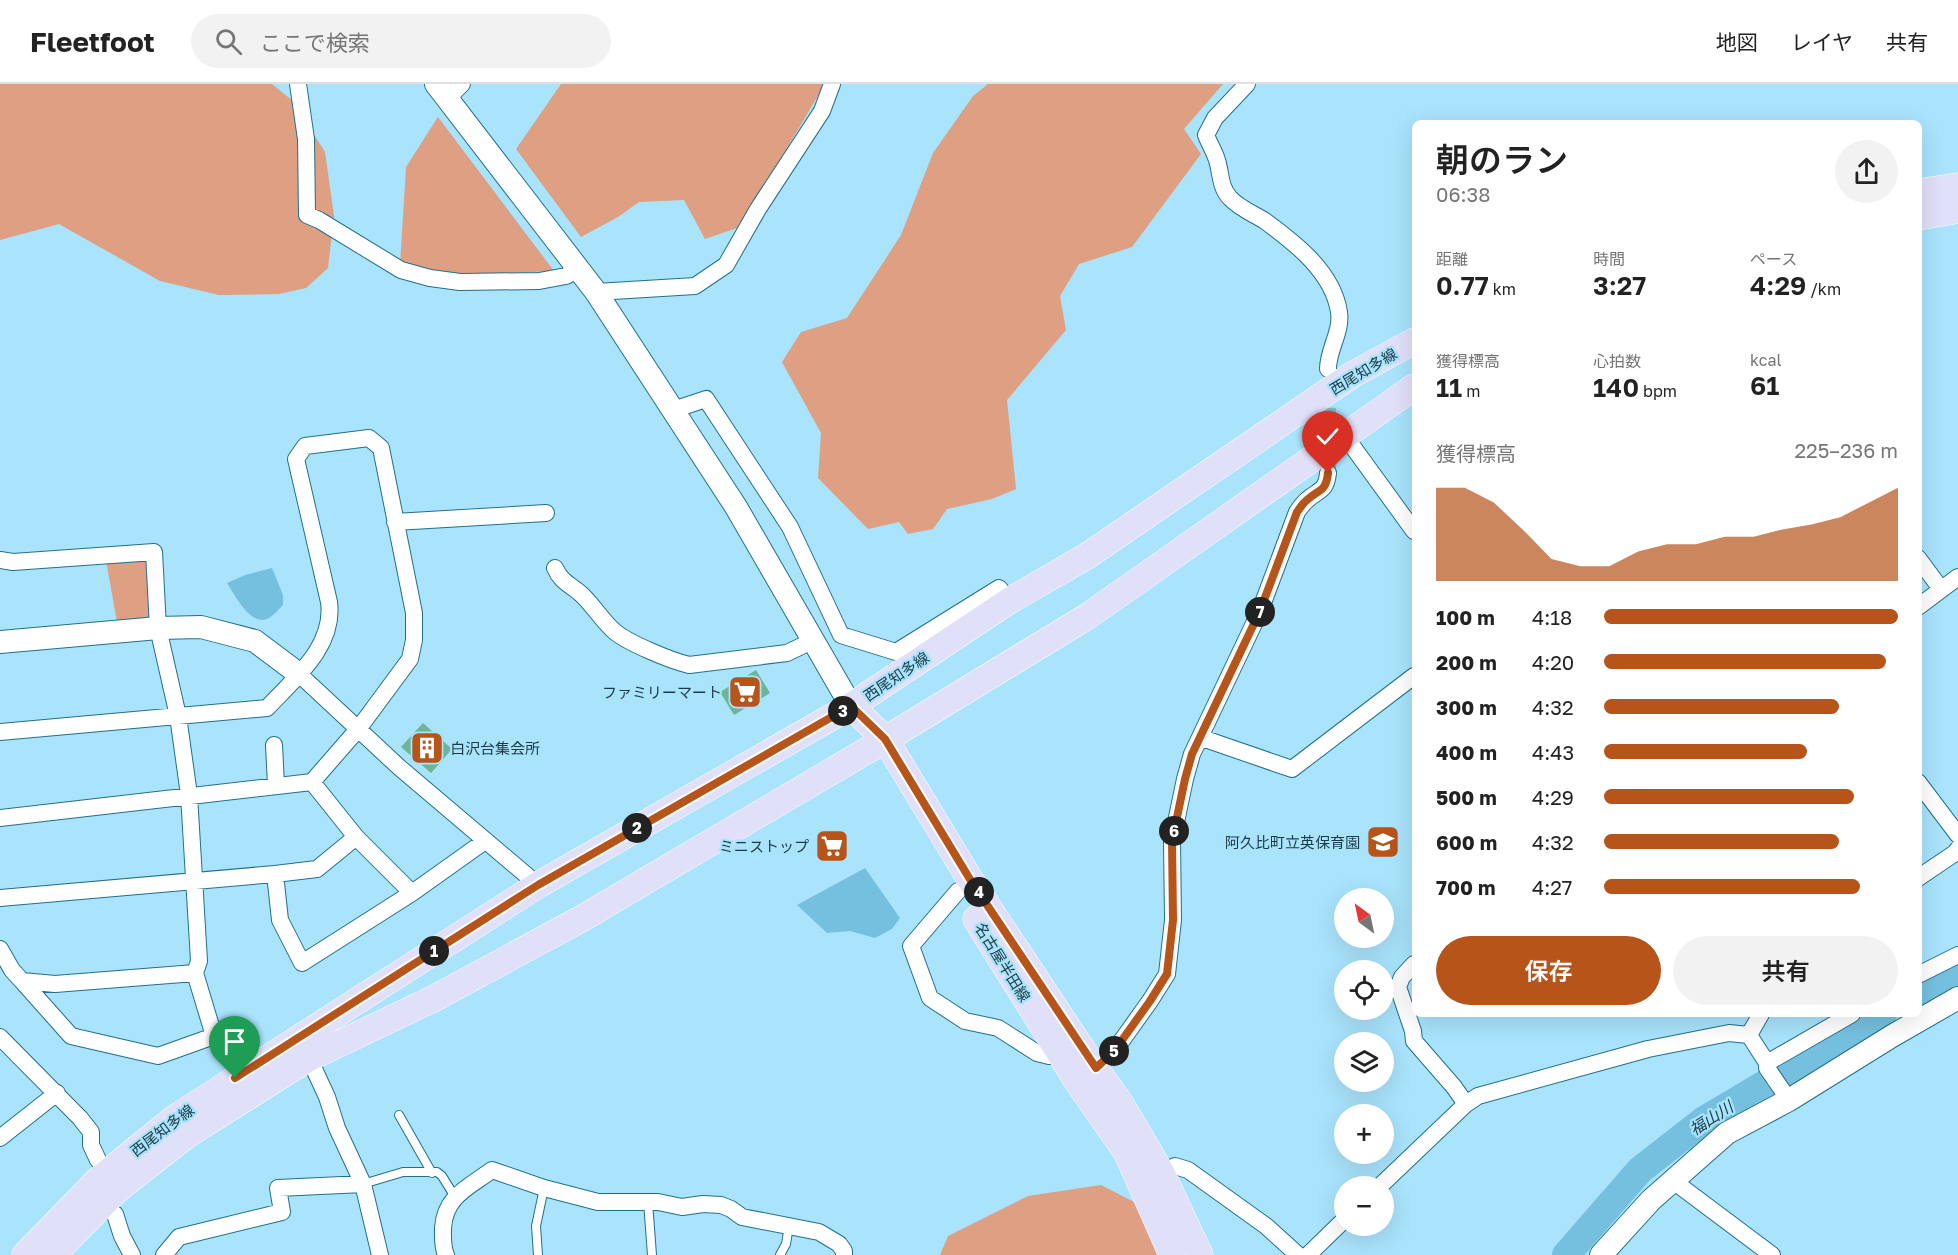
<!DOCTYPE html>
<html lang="ja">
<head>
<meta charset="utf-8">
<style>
  :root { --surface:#fff; --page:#f2f2f2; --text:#222; --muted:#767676; --line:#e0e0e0; --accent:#b6541a }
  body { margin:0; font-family:"Golos Text","Noto Sans JP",sans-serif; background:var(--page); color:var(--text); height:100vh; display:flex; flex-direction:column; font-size:22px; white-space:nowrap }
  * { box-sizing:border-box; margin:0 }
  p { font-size:20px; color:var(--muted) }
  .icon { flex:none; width:33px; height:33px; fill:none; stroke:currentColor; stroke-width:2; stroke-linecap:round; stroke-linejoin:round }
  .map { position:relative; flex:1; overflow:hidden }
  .drawer { position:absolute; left:1412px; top:36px; width:510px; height:897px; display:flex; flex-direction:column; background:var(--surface); border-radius:9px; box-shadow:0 6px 24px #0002 }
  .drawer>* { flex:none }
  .needle { width:39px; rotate:327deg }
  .buttons { position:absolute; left:1334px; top:804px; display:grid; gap:12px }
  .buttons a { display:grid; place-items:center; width:60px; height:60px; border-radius:50%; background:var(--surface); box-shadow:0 6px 24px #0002; font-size:30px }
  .pin { position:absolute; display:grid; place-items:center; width:51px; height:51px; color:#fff; margin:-62px -26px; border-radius:50% 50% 50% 0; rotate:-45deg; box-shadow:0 0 6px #0007 }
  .pin .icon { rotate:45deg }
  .km { position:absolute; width:30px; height:30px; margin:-15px; border-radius:50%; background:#222; color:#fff; font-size:16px; line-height:30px; text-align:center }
  .round { display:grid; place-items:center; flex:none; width:63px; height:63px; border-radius:32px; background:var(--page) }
  .headline { display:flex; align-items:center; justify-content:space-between; height:102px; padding:0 24px }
  h1 { font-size:33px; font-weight:600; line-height:45px }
  .figures { display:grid; grid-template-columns:repeat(3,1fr); gap:9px; height:102px; padding:6px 24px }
  .figures div { display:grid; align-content:center }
  .figures b { font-size:26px; font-weight:600 }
  .figures small { font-size:16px; font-weight:400 }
  .figures p { font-size:16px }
  .chart { height:168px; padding:12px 24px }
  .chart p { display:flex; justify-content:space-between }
  .chart svg { width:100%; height:108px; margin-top:6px; fill:var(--accent); opacity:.7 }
  .cta { display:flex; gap:12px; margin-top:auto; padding:12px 24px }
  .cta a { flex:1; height:69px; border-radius:36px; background:var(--accent); color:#fff; font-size:24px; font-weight:600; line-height:69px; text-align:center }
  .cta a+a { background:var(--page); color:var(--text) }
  ul { padding:0 24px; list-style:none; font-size:20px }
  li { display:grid; grid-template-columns:96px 72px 1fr; align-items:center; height:45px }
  li i { height:15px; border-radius:8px; background:var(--accent) }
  header { display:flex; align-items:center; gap:36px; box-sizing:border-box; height:84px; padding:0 30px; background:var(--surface); border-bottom:2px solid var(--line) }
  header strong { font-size:28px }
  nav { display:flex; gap:33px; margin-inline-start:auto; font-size:21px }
  .search { width:420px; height:54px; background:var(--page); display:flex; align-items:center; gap:15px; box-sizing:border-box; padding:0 21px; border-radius:33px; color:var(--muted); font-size:22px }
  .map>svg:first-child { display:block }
  .green { fill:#de9f82 }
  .water { fill:#76c0df }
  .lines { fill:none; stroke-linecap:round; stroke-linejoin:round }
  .river { stroke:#76c0df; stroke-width:28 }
  .building { fill:#6cb598 }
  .street-tunnel { stroke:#8dc1d8; stroke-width:16; stroke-dasharray:16 8; stroke-linecap:butt }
  .lane-casing { stroke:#21708c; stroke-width:10 }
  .street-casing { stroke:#21708c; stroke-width:18 }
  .secondary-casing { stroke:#21708c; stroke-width:24 }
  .primary-casing { stroke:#fff; stroke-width:27 }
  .lane { stroke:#fff; stroke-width:8 }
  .street { stroke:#fff; stroke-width:16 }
  .secondary { stroke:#fff; stroke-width:22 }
  .primary { stroke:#e1e0f9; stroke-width:26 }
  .route-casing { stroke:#fff; stroke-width:12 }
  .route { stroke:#b6541a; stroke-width:8 }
  .labels { text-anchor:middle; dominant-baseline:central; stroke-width:4.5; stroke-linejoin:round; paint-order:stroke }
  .street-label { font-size:15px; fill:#1b3a46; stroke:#a9e3fc }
  .poi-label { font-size:15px; fill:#1b3a46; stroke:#a9e3fc; text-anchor:end }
  .water-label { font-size:16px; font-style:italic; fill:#193c49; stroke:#a9e3fc }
</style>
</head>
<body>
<header>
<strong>Fleetfoot</strong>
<div class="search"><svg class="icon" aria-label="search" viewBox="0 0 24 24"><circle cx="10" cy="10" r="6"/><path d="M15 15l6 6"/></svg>ここで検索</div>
<nav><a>地図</a><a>レイヤ</a><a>共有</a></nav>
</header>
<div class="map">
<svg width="1958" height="1171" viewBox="0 0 1958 1171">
  <rect width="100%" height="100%" fill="#a9e3fc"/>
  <path class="green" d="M 0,0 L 272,0 L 293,17 L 325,68 L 334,132 L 328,184 L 306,204 L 279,210 L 219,211 L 160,197 L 59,140 L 0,156 Z
    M 561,0 L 825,0 L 740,143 L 705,155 L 684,116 L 639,118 L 618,133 L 581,153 L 516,65 Z
    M 988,0 L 1223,0 L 1184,45 L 1201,70 L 1132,163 L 1079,180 L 1060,212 L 1066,246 L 1007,316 L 1016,405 L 992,415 L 947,425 L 933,445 L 908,450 L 899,438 L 868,445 L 818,394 L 821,349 L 782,278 L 801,248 L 847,234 L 901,151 L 933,69 L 973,12 Z
    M 438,33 L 554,187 L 438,192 L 400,181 L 406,83 Z
    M 154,468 L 152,533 L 117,538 L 105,471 Z
    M 1101,1101 L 1173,1138 L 1189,1171 L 940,1171 L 948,1152 L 1028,1112 Z"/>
  <path class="water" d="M 272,484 L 283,511 L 283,521 C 279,525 274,531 269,534 C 251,544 235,511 227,499 L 245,491 Z
    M 865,784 L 900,834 L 892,845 L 875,854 L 850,847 L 827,849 L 797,821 Z"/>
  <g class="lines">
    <path class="river" d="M 1918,909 L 1958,887
      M 1566,1171 L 1640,1086 L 1704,1036 L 1883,930"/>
  </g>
  <path class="building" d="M 756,586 L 770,609 L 734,631 L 720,608 Z
    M 423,639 L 452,665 L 431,689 L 401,663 Z"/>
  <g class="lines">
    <path class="street-tunnel" d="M 1328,300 L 1328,389"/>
    <defs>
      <path id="lane" d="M 399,1031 L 432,1089
        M 363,1100 L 403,1088 L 437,1088 L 442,1092 L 455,1113
        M 648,1118 L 652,1171
        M 538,1171 L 536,1142 L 544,1104
        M 780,1171 L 786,1160 L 789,1142"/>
      <path id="street" d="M 298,0 L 306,55 L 307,131 L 319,136 L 401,186 L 430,194 L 460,198 L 539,197 L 566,192 L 577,186
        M 1247,0 L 1215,34 L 1206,51 C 1209,59 1214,67 1217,76 C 1221,89 1220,104 1230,114 C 1239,124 1254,130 1265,137 C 1295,159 1333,188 1339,228 C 1342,248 1328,265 1328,285
        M 447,15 L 462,0
        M 596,208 L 695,202 L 726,181 L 758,125 L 822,27 L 832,0
        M 673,326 L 706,315 L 790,443 L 841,551 L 896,568 L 999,504 L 1009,517
        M 1345,352 L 1414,447
        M 395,438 L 546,429
        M 1918,474 L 1941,505
        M 0,476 L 13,478 L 154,468 L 158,544 L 178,632 L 189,711 L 199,877 L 195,889 L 55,900 L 22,897 L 12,886 L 0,865
        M 555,484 C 561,498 571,501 581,510 C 593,521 601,535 613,546 C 625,558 672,577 689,581 L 787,569 L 812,557
        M 1918,523 L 1958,493
        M 299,590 L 400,684 L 538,801
        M 0,648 L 267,624 C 295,594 335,562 329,518 L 296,375 L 305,362 L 369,354 L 381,364 L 414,529 L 414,556 L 410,575 L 359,644 L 312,698 L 0,734
        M 1202,654 L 1292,685 L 1414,592
        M 274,661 L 276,701
        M 312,698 L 356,753 L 412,809
        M 1918,698 L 1958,751
        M 275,790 L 317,785 L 356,753
        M 1918,794 L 1955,769 L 1958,765
        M 958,807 L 911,862 L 930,914 L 965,937 L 998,944 L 1037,969 L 1049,972 L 1061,970
        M 0,814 L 275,790 L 280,836 L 302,879 L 412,809 L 485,757
        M 1414,880 L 1402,893 L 1398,903 L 1413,947 L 1414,957 L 1454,1003 L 1466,1020
        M 1918,891 L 1958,871
        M 22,897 L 71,952 L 158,972 L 214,952 L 195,889
        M 1749,951 L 1761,930
        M 0,953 L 80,1034 L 91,1048 L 91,1061 L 98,1076
        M 309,974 L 327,1013 L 337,1044 L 363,1100 L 380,1171
        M 1767,979 L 1852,930
        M 1096,984 L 1115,966 L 1150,917 L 1167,890 L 1173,836 L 1172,757 L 1185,695 L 1192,670 L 1260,527 L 1297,428 C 1300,424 1303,419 1307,416 C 1319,405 1326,408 1328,389
        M 0,1054 L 57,1009
        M 1161,1088 L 1175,1082 L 1188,1086 L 1266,1142 L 1298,1171
        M 1672,1096 L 1772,1171
        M 1380,1102 L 1466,1020 L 1478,1012 L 1648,965 L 1729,949 L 1749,951 L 1767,979 L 1767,984 L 1789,1016
        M 115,1130 L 122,1152 L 132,1171
        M 164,1171 L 179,1153 L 282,1128 L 278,1104 L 363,1100
        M 446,1171 C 442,1161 443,1154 443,1144 C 445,1112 469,1103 492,1086 L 544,1104 L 598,1118 L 658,1118 L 682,1123 L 703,1120 L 721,1121 L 731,1125 L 742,1133 L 819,1148 L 839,1160 L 844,1167 L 844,1171
        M 1308,1171 L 1344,1136"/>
      <path id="secondary" d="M 436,0 L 596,208 L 736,423 L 851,622
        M 0,558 L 158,544 L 201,543 L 255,557 L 299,590
        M 1601,1171 L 1651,1116 L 1727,1049 L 1789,1016 L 1892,952 L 1958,914"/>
      <path id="primary" d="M 1918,108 L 1958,102
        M 1918,133 L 1958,126
        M 851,622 L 885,655 L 971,797 L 1086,971 L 1121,1020 L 1161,1088 L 1200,1171
        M 976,835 L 1077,997 L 1127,1069 L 1172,1171
        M 25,1171 L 98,1096 L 176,1033 L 538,801 L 851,622 L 1009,517 L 1087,472 L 1352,291 L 1414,257
        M 53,1171 L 118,1105 L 187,1051 L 309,974 L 433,915 L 581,835 L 873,663 L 1088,532 L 1414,303"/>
    </defs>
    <use href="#lane" class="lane-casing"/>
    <use href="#street" class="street-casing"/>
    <use href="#secondary" class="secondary-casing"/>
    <use href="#primary" class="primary-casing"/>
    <use href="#lane" class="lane"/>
    <use href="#street" class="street"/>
    <use href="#secondary" class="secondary"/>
    <use href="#primary" class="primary"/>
  </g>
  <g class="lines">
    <defs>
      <path id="route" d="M 235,994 L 538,801 L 851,622 L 885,655 L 971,797 L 1096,984 L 1115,966 L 1150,917 L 1167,890 L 1173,836 L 1172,757 L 1185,695 L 1192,670 L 1260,527 L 1297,428 C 1300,424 1303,419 1307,416 C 1319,405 1326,408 1328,389"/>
    </defs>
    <use href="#route" class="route-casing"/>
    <use href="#route" class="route"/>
  </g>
  <defs>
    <symbol id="supermarket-square" viewBox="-11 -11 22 22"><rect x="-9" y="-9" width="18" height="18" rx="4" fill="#b6541a" stroke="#a9e3fc"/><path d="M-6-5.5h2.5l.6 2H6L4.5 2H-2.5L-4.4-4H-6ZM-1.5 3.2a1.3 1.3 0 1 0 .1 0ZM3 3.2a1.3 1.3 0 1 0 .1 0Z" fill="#fff"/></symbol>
    <symbol id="building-square" viewBox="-11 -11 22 22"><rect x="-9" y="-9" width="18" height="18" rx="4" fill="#b6541a" stroke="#a9e3fc"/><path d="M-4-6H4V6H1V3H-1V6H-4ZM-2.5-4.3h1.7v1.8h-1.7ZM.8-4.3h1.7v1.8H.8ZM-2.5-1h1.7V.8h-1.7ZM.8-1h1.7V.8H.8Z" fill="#fff"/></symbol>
    <symbol id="school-square" viewBox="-11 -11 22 22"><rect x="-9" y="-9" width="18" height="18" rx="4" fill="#b6541a" stroke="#a9e3fc"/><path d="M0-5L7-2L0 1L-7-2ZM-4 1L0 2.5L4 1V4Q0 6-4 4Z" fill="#fff"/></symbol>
  </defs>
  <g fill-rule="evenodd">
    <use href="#supermarket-square" x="726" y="589" width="38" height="38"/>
    <use href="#building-square" x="408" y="645" width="38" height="38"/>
    <use href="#school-square" x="1364" y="739" width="38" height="38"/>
    <use href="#supermarket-square" x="813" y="743" width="38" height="38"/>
  </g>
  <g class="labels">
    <g class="street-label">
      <text transform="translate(1363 287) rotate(-31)">西尾知多線</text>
      <text transform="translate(896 592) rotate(-34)">西尾知多線</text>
      <text transform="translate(1003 878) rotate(58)">名古屋半田線</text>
      <text transform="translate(162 1046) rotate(-37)">西尾知多線</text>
    </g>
    <g class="poi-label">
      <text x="722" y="608">ファミリーマート</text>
      <text x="450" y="664" text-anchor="start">白沢台集会所</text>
      <text x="1360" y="758">阿久比町立英保育園</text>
      <text x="809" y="762">ミニストップ</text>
    </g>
    <g class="water-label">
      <text transform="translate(1711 1034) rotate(-33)">福山川</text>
    </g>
  </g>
</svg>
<div class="buttons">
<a><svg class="needle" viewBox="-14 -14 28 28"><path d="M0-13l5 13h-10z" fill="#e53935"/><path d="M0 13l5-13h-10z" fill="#767676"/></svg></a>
<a><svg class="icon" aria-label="locate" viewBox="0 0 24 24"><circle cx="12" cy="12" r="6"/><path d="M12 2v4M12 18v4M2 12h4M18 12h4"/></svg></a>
<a><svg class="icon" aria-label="layers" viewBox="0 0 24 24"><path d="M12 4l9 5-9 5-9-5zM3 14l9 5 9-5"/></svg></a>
<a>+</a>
<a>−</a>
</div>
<div class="pin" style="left:235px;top:994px;background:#1e9e55"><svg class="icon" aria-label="arrive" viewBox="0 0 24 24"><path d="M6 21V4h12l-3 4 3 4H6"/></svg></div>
<div class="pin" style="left:1328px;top:389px;background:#d93025"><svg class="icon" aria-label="check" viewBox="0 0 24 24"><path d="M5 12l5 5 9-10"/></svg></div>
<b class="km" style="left:434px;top:867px">1</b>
<b class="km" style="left:637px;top:744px">2</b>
<b class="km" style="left:843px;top:627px">3</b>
<b class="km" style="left:979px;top:808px">4</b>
<b class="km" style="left:1114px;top:967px">5</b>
<b class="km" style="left:1174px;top:747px">6</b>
<b class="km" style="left:1260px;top:528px">7</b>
<section class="drawer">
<div class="headline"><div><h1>朝のラン</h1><p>06:38</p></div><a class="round"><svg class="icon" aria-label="share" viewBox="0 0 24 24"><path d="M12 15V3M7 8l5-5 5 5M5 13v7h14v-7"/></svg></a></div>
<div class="figures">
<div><p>距離</p><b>0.77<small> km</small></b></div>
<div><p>時間</p><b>3:27</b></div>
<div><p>ペース</p><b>4:29<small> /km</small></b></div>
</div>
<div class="figures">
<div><p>獲得標高</p><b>11<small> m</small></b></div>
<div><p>心拍数</p><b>140<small> bpm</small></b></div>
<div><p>kcal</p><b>61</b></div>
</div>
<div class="chart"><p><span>獲得標高</span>225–236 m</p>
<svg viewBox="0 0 160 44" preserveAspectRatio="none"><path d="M0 44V6L10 6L20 12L30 23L40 35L50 38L60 38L70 32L80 29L90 29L100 26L110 26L120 23L130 21L140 18L150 12L160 6V44z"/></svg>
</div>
<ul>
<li><b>100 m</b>4:18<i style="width:100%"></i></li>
<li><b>200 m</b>4:20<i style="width:96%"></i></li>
<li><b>300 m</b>4:32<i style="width:80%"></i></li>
<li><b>400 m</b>4:43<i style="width:69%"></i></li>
<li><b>500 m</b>4:29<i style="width:85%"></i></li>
<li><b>600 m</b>4:32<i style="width:80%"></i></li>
<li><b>700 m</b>4:27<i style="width:87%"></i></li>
</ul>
<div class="cta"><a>保存</a><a>共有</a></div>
</section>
</div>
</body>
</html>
